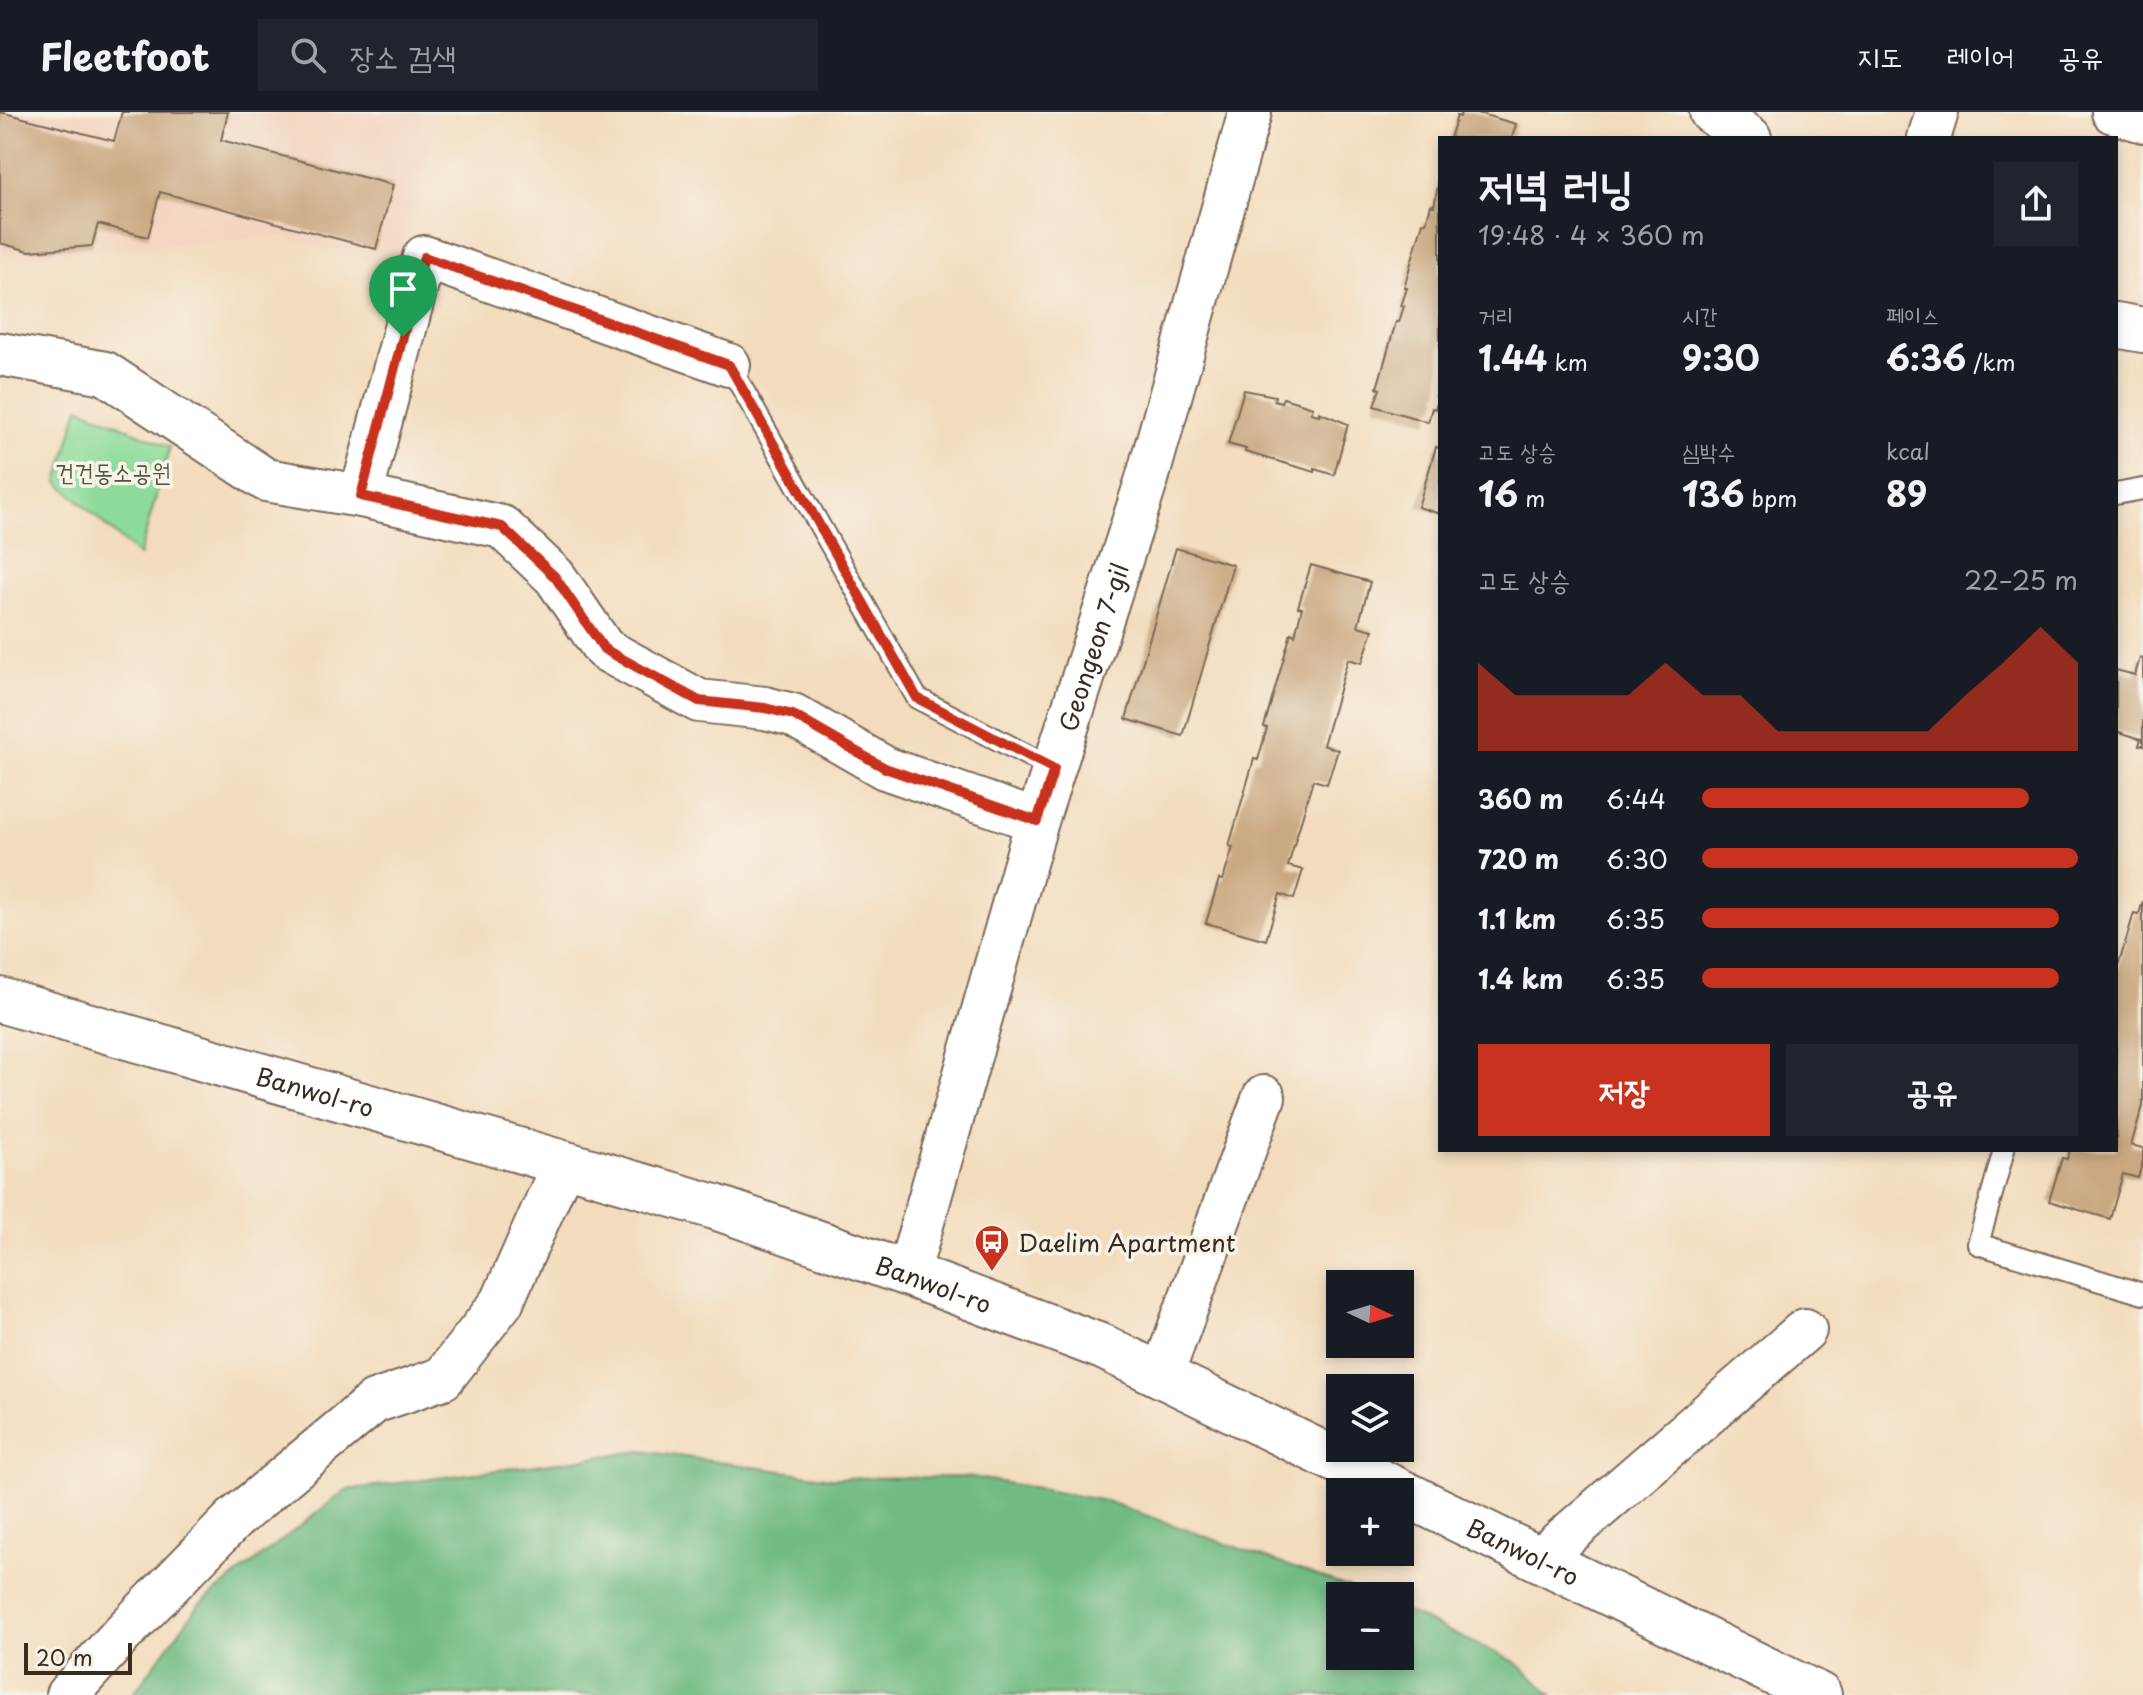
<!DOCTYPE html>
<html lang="ko">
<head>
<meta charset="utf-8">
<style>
  :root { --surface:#171b24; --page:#20242c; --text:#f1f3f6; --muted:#9ea1a6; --line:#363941; --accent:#c8321e }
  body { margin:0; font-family:"Playpen Sans","Poor Story",sans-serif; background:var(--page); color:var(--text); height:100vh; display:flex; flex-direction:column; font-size:30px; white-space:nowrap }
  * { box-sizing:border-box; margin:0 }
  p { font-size:26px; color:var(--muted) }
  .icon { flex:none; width:44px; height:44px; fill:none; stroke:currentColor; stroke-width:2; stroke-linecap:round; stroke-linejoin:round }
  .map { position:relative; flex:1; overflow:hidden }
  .sheet { position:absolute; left:1438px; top:24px; width:680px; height:1016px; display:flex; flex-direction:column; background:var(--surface); border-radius:0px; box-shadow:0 4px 12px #0003 }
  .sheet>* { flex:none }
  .needle { width:52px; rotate:94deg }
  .buttons { position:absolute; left:1326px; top:1158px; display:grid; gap:16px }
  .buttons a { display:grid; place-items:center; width:88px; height:88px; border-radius:0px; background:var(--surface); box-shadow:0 4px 12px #0003; font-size:40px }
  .scale { position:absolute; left:24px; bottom:20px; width:108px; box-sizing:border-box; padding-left:8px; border:4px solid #3b2a1e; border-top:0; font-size:22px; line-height:28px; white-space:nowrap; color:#3b2a1e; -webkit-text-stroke:6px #f7f3e8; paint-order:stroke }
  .pin { position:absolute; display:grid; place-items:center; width:68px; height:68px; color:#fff; margin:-82px -34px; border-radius:50% 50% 50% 0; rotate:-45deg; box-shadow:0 0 8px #0007 }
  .pin .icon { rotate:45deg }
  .round { display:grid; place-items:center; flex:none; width:84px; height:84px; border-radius:0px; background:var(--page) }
  .head { display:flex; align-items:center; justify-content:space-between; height:136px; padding:0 40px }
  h1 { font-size:44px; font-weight:700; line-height:60px }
  .metrics { display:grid; grid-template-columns:repeat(3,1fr); gap:12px; height:136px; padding:8px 40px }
  .metrics div { display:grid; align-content:center }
  .metrics b { font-size:34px; font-weight:700 }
  .metrics small { font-size:22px; font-weight:400 }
  .metrics p { font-size:22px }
  .chart { height:224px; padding:16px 40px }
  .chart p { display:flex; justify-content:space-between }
  .chart svg { width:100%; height:144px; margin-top:8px; fill:var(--accent); opacity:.7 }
  .cta { display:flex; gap:16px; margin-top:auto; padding:16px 40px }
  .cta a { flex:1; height:92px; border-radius:0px; background:var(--accent); color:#fff; font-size:32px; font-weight:700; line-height:92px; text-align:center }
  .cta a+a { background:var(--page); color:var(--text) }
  ul { padding:0 40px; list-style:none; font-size:26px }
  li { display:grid; grid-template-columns:128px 96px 1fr; align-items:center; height:60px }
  li i { height:20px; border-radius:10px; background:var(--accent) }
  header { display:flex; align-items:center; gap:48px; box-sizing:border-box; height:112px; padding:0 40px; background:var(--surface); border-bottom:2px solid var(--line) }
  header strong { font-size:38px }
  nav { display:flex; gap:44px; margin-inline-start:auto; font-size:28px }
  .search { width:560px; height:72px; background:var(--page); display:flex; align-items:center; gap:20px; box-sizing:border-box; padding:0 28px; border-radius:0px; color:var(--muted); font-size:30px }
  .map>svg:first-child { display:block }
  .built { fill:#f3d4be }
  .green { fill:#8cdb9a; stroke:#64825c; stroke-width:2 }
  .forest { fill:#71bb82; stroke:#567250; stroke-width:2 }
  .building { fill:#caa982 }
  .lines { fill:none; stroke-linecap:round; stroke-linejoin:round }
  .lane-casing { stroke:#7b6856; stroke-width:24 }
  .street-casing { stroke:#7b6856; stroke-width:46 }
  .secondary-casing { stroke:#7b6856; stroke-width:48 }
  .lane { stroke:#fff; stroke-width:20 }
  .street { stroke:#fff; stroke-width:42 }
  .secondary { stroke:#fff; stroke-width:44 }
  .route-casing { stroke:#fff; stroke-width:16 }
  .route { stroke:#c8321e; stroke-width:10 }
  .labels { text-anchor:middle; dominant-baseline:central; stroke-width:7; stroke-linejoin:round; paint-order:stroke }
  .park-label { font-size:24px; fill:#4f563d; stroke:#f7f3e8 }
  .street-label { font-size:24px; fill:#3b2a1e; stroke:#f7f3e8 }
  .poi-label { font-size:24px; fill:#3b2a1e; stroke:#f7f3e8; text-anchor:start }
</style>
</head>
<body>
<header>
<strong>Fleetfoot</strong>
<div class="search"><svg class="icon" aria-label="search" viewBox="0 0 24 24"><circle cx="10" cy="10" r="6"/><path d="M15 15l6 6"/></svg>장소 검색</div>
<nav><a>지도</a><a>레이어</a><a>공유</a></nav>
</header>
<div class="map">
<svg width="2143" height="1583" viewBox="0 0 2143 1583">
  <rect width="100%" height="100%" fill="#f7f3e8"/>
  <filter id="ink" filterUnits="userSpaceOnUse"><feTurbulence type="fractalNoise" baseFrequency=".0125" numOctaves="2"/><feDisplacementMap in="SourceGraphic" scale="16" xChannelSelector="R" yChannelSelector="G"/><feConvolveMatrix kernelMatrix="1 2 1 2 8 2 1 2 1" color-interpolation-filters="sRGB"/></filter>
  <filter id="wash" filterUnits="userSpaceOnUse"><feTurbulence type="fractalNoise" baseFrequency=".006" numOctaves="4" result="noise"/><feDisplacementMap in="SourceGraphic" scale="32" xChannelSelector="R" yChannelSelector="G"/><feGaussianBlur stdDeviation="1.8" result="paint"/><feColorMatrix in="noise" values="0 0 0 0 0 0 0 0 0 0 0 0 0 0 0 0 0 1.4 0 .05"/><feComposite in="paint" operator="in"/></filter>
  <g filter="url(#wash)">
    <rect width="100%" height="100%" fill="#f3dcbd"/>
    <path class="built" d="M 0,0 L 439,0 L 397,155 L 282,124 L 21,146 L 0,142 Z"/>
    <path class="green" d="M 79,295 L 170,335 L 139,444 L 58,370 Z"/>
    <path class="forest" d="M 642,1339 L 832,1366 L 972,1365 L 1106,1389 L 1373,1484 L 1340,1484 L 1340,1544 L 1400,1544 L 1400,1497 L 1516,1550 L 1552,1583 L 132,1583 L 199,1493 L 346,1378 Z"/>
    <g id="blocks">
      <path class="building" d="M 0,0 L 114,29 L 122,0 L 228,0 L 221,28 L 393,73 L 376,137 L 160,80 L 148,125 L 98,112 L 92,134 L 29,139 L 0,131 Z
        M 1461,0 L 1474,0 L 1516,12 L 1512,26 L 1450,26 L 1457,4 L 1460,5 Z
        M 1440,64 L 1440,277 L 1436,284 L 1439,284 L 1435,297 L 1432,296 L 1428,310 L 1374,294 L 1380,277 L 1377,276 L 1396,210 L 1399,210 L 1404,194 L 1401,194 L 1407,176 L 1404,175 L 1423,110 L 1426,111 L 1431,93 L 1434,94 Z
        M 1244,278 L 1275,284 L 1274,288 L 1281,290 L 1283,286 L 1313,295 L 1311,301 L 1319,303 L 1319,300 L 1348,312 L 1334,363 L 1315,357 L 1315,360 L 1245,340 L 1246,337 L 1228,332 Z
        M 1436,335 L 1440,336 L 1440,402 L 1418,395 Z
        M 1176,436 L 1233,453 L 1183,624 L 1126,607 Z
        M 1311,453 L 1370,470 L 1358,514 L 1373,518 L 1362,551 L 1348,547 L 1323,633 L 1338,638 L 1327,672 L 1313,668 L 1288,754 L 1303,758 L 1294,787 L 1280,782 L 1266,828 L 1206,811 L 1219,767 L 1223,768 L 1233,735 L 1229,734 L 1254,647 L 1258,648 L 1267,616 L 1264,615 L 1291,521 L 1295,523 L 1302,496 L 1298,495 Z
        M 2140,546 L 2143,547 L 2143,634 L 2139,633 L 2141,627 L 2116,619 L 2116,558 L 2135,563 Z
        M 2143,789 L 2143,994 L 2131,1033 L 2143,1036 L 2143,1048 L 2138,1066 L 2123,1062 L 2110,1107 L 2049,1089 L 2062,1046 L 2067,1047 L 2070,1038 L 2116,1038 L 2116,862 L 2134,801 L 2139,802 Z"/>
    </g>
  </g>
  <g filter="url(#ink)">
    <use href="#blocks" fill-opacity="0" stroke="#7b6856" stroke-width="2"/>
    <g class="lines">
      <defs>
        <path id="lane" d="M 729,253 L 917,586 L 1054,657
          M 2116,382 L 2143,377
          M 2004,1038 L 1978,1132 L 2143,1182"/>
        <g id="street">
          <path d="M 2113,0 L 2143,9"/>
          <path d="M 1929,26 L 1937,0"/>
          <path d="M 0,242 L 105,261 L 266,368 L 361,384 L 502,415 L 555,465 L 604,537 L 699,589 L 765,596 L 793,603 L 885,656 L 1037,709"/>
          <path d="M 361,384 L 424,145 L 729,253"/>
          <path id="s1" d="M 908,1162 L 1037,709 L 1147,367 L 1250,0"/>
          <path d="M 1162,1263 L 1264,985"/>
          <path d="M 1541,1446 L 1805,1218"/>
          <path d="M 67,1583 L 123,1521 L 234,1407 L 374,1290 L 443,1266 L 502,1190 L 563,1052"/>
        </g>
        <g id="secondary">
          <path d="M 1712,0 L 1749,26"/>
          <path d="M 2116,213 L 2143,218"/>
          <path id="s2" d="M 0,888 L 715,1095 L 908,1162 L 1103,1235 L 1819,1583"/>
        </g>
      </defs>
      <use href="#lane" class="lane-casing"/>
      <use href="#street" class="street-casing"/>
      <use href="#secondary" class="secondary-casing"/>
      <use href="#lane" class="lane"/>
      <use href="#street" class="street"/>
      <use href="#secondary" class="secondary"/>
    </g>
  </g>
  <g class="lines" filter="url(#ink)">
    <defs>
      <path id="route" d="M 424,145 L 729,253 L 917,586 L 1054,657 L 1037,709 L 885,656 L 793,603 L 765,596 L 699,589 L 604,537 L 555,465 L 502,415 L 361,384 Z"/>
    </defs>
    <use href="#route" class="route-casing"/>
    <use href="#route" class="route"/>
  </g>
  <defs>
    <symbol id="bus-pin" viewBox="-11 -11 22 30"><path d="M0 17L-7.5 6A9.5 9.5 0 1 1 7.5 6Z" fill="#c8321e" stroke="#f7f3e8"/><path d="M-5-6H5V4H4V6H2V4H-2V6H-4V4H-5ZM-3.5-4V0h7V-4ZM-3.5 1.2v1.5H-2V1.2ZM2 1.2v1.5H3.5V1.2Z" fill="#fff"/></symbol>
  </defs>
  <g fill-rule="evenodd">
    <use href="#bus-pin" x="972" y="1110" width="40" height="54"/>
  </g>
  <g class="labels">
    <g class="park-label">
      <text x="113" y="359">건건동소공원</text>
    </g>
    <g class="street-label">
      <text stroke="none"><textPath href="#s1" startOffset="654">Geongeon 7-gil</textPath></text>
      <text stroke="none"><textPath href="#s2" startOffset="328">Banwol-ro</textPath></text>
      <text stroke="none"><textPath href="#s2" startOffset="976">Banwol-ro</textPath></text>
      <text stroke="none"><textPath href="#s2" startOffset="1624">Banwol-ro</textPath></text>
    </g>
    <g class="poi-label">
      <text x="1018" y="1130">Daelim Apartment</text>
    </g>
  </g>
</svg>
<div class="buttons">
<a><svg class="needle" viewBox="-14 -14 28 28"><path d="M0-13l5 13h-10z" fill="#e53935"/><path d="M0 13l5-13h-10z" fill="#9ea1a6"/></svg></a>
<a><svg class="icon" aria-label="layers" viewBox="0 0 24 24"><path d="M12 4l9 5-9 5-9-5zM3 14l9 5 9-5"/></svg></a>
<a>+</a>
<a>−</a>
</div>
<div class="scale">20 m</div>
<div class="pin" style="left:403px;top:225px;background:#1e9e55"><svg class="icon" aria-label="arrive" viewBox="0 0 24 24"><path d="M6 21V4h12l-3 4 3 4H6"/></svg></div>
<section class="sheet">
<div class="head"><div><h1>저녁 러닝</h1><p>19:48 · 4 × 360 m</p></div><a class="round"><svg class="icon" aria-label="share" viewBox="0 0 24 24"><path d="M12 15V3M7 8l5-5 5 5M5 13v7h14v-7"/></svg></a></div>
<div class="metrics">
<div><p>거리</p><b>1.44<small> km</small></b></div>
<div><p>시간</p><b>9:30</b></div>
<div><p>페이스</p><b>6:36<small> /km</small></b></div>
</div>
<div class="metrics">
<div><p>고도 상승</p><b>16<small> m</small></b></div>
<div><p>심박수</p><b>136<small> bpm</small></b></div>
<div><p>kcal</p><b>89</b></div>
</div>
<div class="chart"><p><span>고도 상승</span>22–25 m</p>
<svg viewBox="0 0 160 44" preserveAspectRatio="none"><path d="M0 44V17L10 27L20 27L30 27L40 27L50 17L60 27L70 27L80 38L90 38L100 38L110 38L120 38L130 27L140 17L150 6L160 17V44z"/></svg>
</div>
<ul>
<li><b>360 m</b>6:44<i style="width:87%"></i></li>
<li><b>720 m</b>6:30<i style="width:100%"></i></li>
<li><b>1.1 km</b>6:35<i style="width:95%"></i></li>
<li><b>1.4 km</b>6:35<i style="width:95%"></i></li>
</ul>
<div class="cta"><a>저장</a><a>공유</a></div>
</section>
</div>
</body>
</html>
